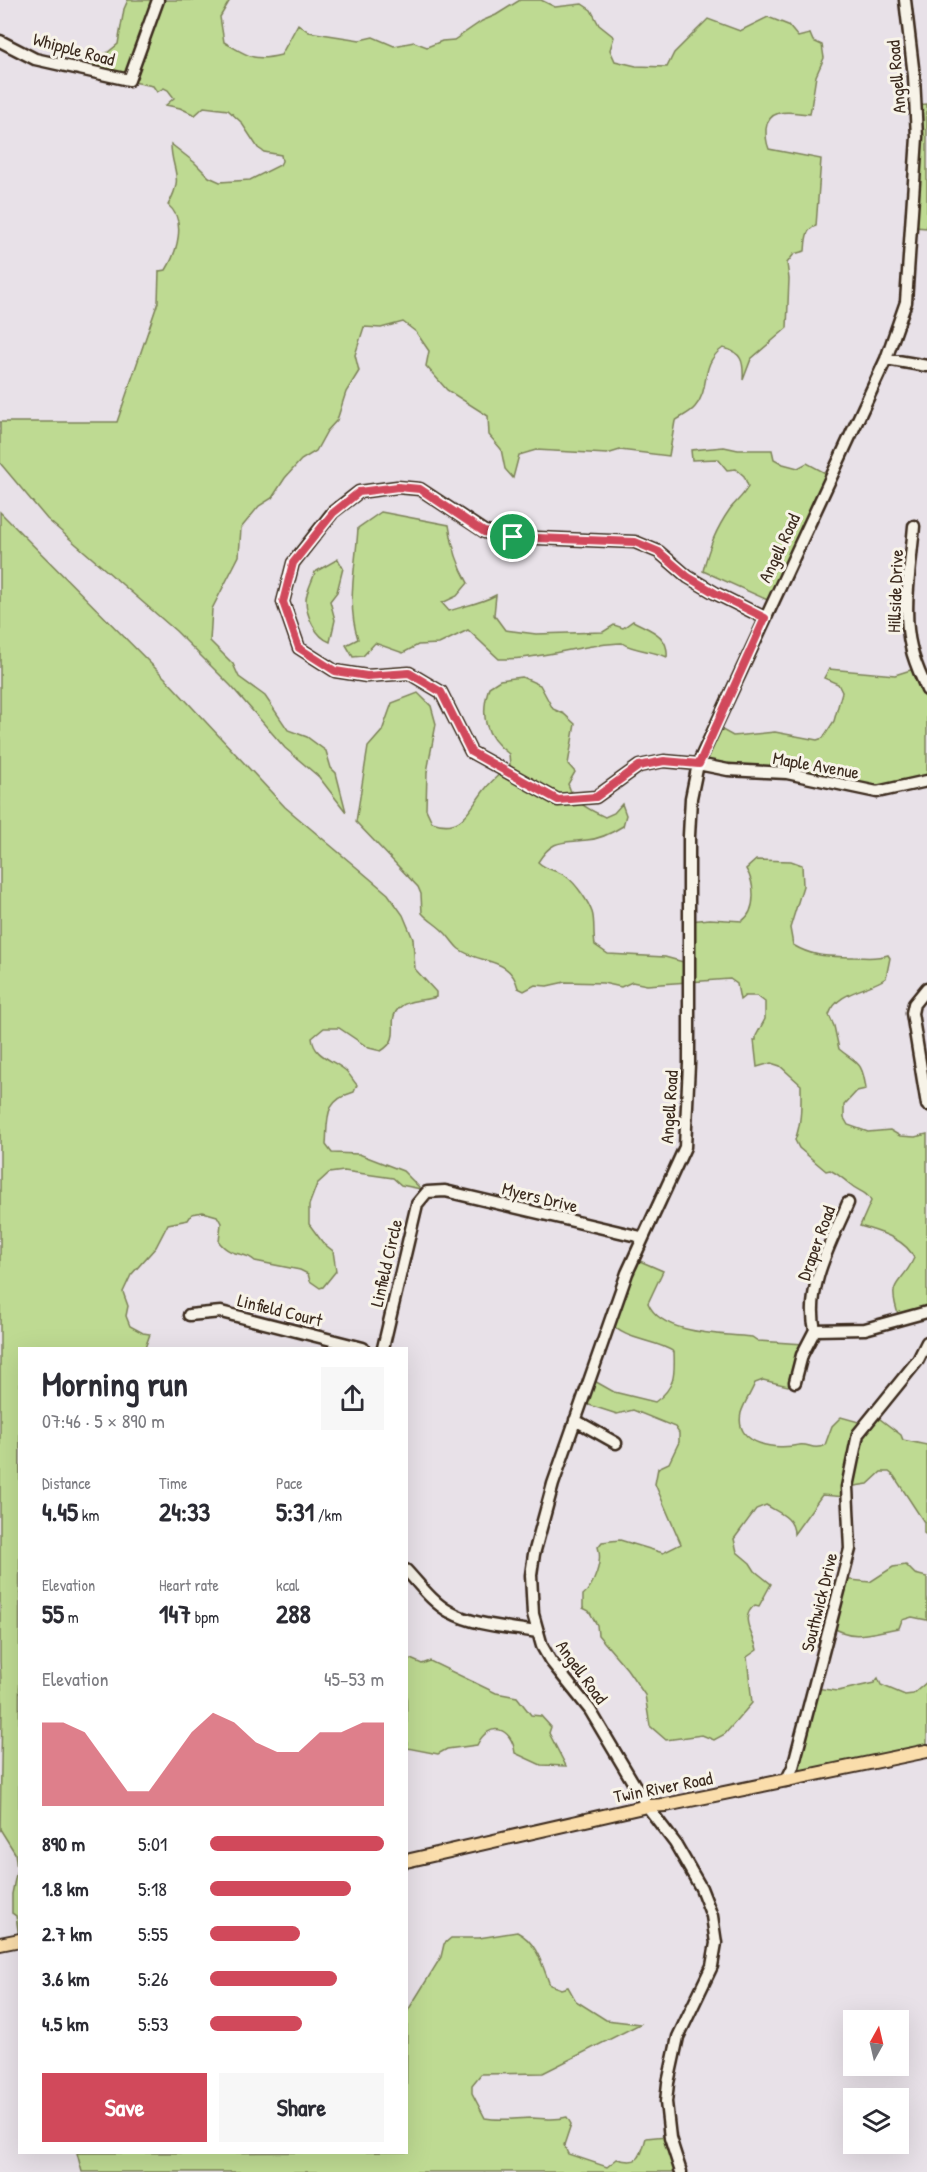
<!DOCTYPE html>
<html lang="en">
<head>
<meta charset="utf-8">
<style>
  :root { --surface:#fff; --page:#f7f7f7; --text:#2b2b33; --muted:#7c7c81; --accent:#d1495b }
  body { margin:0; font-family:"Patrick Hand",sans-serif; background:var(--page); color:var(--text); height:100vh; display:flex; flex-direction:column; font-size:22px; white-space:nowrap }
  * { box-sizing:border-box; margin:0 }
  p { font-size:20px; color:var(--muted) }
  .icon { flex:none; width:33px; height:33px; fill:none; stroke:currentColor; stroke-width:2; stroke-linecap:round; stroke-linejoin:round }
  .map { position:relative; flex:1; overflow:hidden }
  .drawer { position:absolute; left:18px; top:1347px; width:390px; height:807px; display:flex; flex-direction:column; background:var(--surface); border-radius:0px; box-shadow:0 6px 24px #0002 }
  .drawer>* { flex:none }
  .needle { width:39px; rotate:8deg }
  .buttons { position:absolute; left:843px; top:2010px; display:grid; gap:12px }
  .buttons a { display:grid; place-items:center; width:66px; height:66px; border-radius:0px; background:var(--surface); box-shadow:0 6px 24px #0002; font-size:30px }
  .pin { position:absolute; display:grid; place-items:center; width:51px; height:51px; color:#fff; margin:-26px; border:3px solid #fff; border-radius:50%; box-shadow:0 2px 6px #0007 }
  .round { display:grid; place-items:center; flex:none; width:63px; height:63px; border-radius:0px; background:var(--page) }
  .head { display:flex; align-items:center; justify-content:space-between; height:102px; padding:0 24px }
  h1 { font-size:33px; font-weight:700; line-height:45px }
  .metrics { display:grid; grid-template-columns:repeat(3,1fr); gap:9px; height:102px; padding:6px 24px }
  .metrics div { display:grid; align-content:center }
  .metrics b { font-size:26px; font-weight:700 }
  .metrics small { font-size:16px; font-weight:400 }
  .metrics p { font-size:16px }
  .chart { height:168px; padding:12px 24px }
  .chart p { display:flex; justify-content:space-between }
  .chart svg { width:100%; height:108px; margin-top:6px; fill:var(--accent); opacity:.7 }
  .action { display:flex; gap:12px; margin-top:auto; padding:12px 24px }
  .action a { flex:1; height:69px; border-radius:0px; background:var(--accent); color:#fff; font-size:24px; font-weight:700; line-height:69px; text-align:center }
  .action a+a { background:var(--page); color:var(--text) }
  ul { padding:0 24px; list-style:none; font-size:20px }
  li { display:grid; grid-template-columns:96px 72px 1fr; align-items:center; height:45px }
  li i { height:15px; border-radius:8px; background:var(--accent) }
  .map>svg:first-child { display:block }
  .green { fill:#beda92; stroke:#7c8258; stroke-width:1.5 }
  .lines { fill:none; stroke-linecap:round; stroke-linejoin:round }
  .minor-casing { stroke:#3b2a1e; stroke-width:15 }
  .major-casing { stroke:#3b2a1e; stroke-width:16 }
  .minor { stroke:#f7f3e8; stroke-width:10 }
  .major { stroke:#faddab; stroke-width:12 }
  .route-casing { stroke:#fff; stroke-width:12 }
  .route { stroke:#d1495b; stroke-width:8 }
  .labels { text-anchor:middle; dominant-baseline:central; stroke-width:6; stroke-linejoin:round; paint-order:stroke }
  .street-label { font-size:18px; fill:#3b2a1e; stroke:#f7f3e8 }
</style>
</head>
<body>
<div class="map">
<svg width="927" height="2172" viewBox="0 0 927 2172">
  <rect width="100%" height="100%" fill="#e8e1e8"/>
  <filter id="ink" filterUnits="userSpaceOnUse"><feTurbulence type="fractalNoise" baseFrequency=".0167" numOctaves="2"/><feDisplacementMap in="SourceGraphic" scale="12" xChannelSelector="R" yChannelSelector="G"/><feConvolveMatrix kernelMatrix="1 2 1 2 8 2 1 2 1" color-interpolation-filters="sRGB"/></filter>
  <g filter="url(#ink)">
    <path class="green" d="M 128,0 L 230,0 L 220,17 L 224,42 C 248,56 253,62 281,55 L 298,24 L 309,32 L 360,40 L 373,37 L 394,46 L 414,42 L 427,47 L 442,41 L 454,40 L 482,21 L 496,15 L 520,0 L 541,0 L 555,7 L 582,4 L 591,10 L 599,25 L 614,37 L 610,50 L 615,61 L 636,66 L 667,67 L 674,53 L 708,19 L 740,31 L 768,17 L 788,25 L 798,37 L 810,34 L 813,41 L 822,45 L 824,58 L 816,76 L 810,114 C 792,113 769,106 766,129 C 766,137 766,141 769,149 L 821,159 L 816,226 C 805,229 806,241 805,251 L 794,254 L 787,263 L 789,279 L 787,328 L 751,359 L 743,380 C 744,362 742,352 723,348 C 699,364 711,389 695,407 C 690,413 682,416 675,421 L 669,456 L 620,450 L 607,454 L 536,450 L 519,455 L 513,478 L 505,469 L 501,449 L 489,435 L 488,416 L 447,390 L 426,366 L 429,351 L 416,332 L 403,322 L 381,328 L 364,327 L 355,355 L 359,371 L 346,392 L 337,420 L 327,431 L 316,451 L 301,460 L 285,478 L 272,498 L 259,506 L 241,528 L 239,556 L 212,609 L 210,641 L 233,664 L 239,677 L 265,696 L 288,730 L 307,737 L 326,751 L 331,768 L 336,773 L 346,812 L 319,777 L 285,748 L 231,686 L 176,631 L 47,519 L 0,463 L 0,422 L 117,422 L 158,302 L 159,271 L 166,270 C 177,252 187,220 168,205 C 185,175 171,171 171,144 L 194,162 L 209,177 L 220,182 L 250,180 L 280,165 L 282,161 L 281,155 L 264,152 L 258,148 L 241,122 L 228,110 L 204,107 L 195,115 L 180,108 L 166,105 L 174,98 L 168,90 L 164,88 L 157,92 L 153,86 L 133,82 L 128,86 L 86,74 L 92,58 L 107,53 L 118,44 L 124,9 Z
      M 927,104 L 927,228 L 914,227 L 916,105 Z
      M 724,447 L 738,450 L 772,450 L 774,459 L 783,464 L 798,468 L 807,463 L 831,476 L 772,602 L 703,571 C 709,547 716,529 730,509 C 736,501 744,496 748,486 L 744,476 L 736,469 L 727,470 L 718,459 L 692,460 L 691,450 Z
      M 0,512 L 165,678 L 285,807 L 388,894 L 403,915 L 413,939 L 415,969 L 436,992 L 436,997 C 425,1001 408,999 399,1008 C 385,1021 404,1037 381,1051 L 369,1048 L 339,1028 L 324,1028 L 312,1038 C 314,1057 332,1059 345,1070 C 350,1074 353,1081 357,1085 L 354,1092 C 323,1101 328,1118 326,1145 L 332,1153 L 359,1154 L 403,1171 L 421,1189 L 401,1185 L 393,1178 L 344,1171 L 329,1173 L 317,1184 L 309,1205 L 309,1224 L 323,1243 L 333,1251 L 336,1271 L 323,1287 L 320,1288 L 310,1281 L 308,1274 L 300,1270 L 255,1261 C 244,1250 233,1259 219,1242 L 221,1223 L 217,1216 L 203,1212 L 192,1214 L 188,1220 L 168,1224 L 156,1247 L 131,1275 L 123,1292 L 128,1306 L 126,1316 L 130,1326 L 143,1333 L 150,1334 L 145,1348 L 20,1348 L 19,1938 L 16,1916 L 12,1913 L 12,1894 L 17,1869 L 15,1853 L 0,1829 L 2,1705 L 0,1661 Z
      M 381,512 L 449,525 C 452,547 457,564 468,583 L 457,596 L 442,603 L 449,611 C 464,606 482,603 496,595 L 494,615 L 505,630 L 536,634 L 603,632 L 614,625 L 623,628 L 633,621 C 650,630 669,635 667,657 C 654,651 631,650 622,643 C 581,644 540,660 499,659 L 468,630 L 439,644 L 418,645 L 403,653 L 375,643 L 363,656 L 353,657 L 346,645 L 358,639 C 346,603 356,566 358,528 Z
      M 338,559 L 343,568 L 337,592 L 330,601 L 335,620 L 330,642 C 316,637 306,616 306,600 C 306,592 313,580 315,572 Z
      M 917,668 L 927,689 L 927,780 L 884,791 L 701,763 L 717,727 L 733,736 L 775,732 L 817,740 L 823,738 L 834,721 L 842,692 L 838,684 L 824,678 L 829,669 L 895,675 Z
      M 522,677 L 540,685 L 553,709 L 564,714 L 575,724 L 568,764 L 575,772 L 568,784 C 574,803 588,809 605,817 L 614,813 L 622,804 L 626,815 L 623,826 C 612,833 600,839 587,840 C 563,843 553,838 538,862 C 547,871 558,870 567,877 C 576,884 588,901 592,912 C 595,920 593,935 595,945 L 608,954 L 665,957 L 687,963 L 689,921 L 710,919 L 742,921 C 757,911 755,883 746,869 L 756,860 L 791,861 L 802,865 L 803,886 L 790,928 L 793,945 C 815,958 830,956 854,957 C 866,957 875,959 888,955 L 890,958 L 886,978 C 867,991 837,991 829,1015 L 834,1026 L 839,1049 C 858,1065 862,1060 866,1089 L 857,1091 L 844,1105 L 844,1118 L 848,1125 L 868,1132 L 890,1130 L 900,1136 L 915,1137 L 927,1134 L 927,1311 L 899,1317 C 886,1278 900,1289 914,1258 C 905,1238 879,1232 860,1226 L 871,1201 C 866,1191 859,1192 851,1185 C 843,1179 840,1175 830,1170 L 826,1171 L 799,1148 L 795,1140 C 802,1122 801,1104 801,1085 L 780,1066 L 771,1063 L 757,1067 L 754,1040 L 756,1040 L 756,1036 L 765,1019 L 765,1002 L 757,996 L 745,996 L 740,1000 L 737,984 L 730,979 L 647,985 L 632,982 L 621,987 L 603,983 L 565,982 L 547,986 L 535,985 L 524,991 L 518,988 C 510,956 480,965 459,949 C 453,944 449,936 443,931 C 436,924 428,920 422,913 L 421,894 L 418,887 L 356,822 L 368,747 L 382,731 L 392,703 L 418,693 L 431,706 L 436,724 L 427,772 L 426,809 L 432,822 C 464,833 469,808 486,788 C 493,779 502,772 510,765 L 509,754 C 484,736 480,715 489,687 L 500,680 Z
      M 633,1258 L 663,1271 L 648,1303 C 661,1335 722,1334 752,1337 L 758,1341 L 804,1344 L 796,1380 L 788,1386 L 763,1380 L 755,1383 C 751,1393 744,1403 741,1413 C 734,1446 778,1450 799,1445 C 809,1443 813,1451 825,1445 L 832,1426 L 841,1417 L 862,1423 L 872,1413 L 901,1435 L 903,1440 L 927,1445 L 927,1535 L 924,1533 L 924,1522 L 894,1476 L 889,1472 L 881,1472 L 868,1484 L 848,1487 L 846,1497 L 822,1495 L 794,1534 C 794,1517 779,1513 766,1505 L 756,1509 L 734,1539 L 737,1552 L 750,1563 L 755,1571 L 771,1584 L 759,1606 L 755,1605 C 738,1618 754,1634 757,1650 L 747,1657 L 752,1703 L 725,1734 L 714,1740 L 702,1735 L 666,1740 L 650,1726 L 645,1695 L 627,1669 L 598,1635 L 597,1625 L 589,1611 L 583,1608 L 583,1595 C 594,1586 603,1561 598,1547 L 602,1542 L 620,1540 L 663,1553 L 681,1544 L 655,1484 L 658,1468 L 669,1463 L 679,1442 L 679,1433 L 675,1427 L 633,1410 L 617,1414 L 586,1404 L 591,1379 L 614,1392 L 655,1402 C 675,1388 675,1375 674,1352 C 655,1339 624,1341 610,1322 Z
      M 906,1565 L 915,1574 L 927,1577 L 927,1620 L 912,1617 L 902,1620 L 899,1628 C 872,1632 855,1642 830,1626 L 841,1579 L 870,1582 L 893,1567 Z
      M 406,1657 L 422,1664 L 430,1661 L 496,1693 L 517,1697 L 531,1715 L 541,1716 L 551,1727 L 549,1733 L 566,1766 L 541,1765 L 515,1753 C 512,1727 489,1720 477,1745 L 447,1749 L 438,1754 L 407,1748 Z
      M 878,1678 L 881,1685 L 905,1695 L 913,1694 L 927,1682 L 927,1750 L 795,1778 L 815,1688 L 838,1691 L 874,1683 Z
      M 517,1932 C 537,1942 542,1965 550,1985 L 561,1989 L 568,1987 L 576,2001 L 606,2020 L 640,2024 L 543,2073 L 481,2074 L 472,2085 L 472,2093 L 485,2118 C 502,2121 517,2118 533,2118 C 546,2119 555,2120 567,2117 L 571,2124 L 564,2145 L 568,2154 L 607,2167 L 617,2159 C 640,2165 640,2158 646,2138 L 666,2136 L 678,2172 L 82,2172 L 77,2153 L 406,2152 L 407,2012 L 441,1957 L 444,1944 L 451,1938 L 479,1938 Z"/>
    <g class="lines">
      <defs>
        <path id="minor" d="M 0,41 L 35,59 L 129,80 L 158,0
          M 886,359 L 927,366
          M 914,526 C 911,563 902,612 911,647 C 914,662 921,676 927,690
          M 765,618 L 715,593 L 688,577 L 659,552 L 635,542 L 513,537 L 485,532 L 420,489 L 397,487 L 359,492 L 333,512 L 293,563 L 283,602 L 299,648 L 335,671 L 367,676 L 409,673 L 441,692 L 471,752 L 558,800 L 596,797 L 639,766 L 664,761 L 698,764 L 728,770 L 787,773 L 877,792 L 927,781
          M 927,988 L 914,1004 L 912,1013 L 927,1105
          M 189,1315 L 221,1312 L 363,1348
          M 815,1330 C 805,1287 832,1241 848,1203
          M 383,1348 L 417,1204 L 427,1192 L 445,1191 L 641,1237
          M 795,1382 L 802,1355 L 815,1330 L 865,1329 L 927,1312
          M 575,1420 L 616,1443
          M 406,1570 C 420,1585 433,1603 450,1612 C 475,1626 510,1627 537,1632
          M 786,1781 L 793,1767 L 850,1549 L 847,1487 L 858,1434 L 918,1360 L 927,1342
          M 681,2172 L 670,2138 L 666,2102 L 668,2083 L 678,2037 L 712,1966 L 716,1943 L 712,1916 L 701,1888 L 675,1843 L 647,1806 L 590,1710 L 550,1660 L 542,1646 L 533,1614 L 531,1575 L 534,1554 L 553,1484 L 627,1273 L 685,1147 L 689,1064 L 689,836 L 691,798 L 698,764 L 886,359 L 906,302 L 917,137 L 914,76 L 905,0"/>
        <path id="major" d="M 406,1861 L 647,1806 L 666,1805 L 927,1751
          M 0,1944 L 20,1940"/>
      </defs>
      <use href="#minor" class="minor-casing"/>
      <use href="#major" class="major-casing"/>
      <use href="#minor" class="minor"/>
      <use href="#major" class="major"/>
    </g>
  </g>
  <g class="lines" filter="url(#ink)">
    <defs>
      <path id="route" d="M 398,487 L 420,489 L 484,532 L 513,537 L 635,542 L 659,552 L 688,577 L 715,593 L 765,618 L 699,764 L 664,761 L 639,766 L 596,797 L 558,800 L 471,752 L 441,692 L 409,673 L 367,676 L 335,671 L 299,648 L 283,602 L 293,563 L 333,513 L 359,492 Z"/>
    </defs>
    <use href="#route" class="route-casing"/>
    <use href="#route" class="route"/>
  </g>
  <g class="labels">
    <g class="street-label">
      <text transform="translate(74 49) rotate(15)">Whipple Road</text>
      <text transform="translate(896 77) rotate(-95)">Angell Road</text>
      <text transform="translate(779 548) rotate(-65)">Angell Road</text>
      <text transform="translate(895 591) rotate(-88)">Hillside Drive</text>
      <text transform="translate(816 765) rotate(10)">Maple Avenue</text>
      <text transform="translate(669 1107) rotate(-86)">Angell Road</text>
      <text transform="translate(540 1197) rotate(14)">Myers Drive</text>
      <text transform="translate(816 1243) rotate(-70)">Draper Road</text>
      <text transform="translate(386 1263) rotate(-77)">Linfield Circle</text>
      <text transform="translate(280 1310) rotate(14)">Linfield Court</text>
      <text transform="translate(819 1602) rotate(-76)">Southwick Drive</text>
      <text transform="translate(582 1672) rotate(54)">Angell Road</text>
      <text transform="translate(663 1787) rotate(-11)">Twin River Road</text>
    </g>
  </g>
</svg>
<div class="buttons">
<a><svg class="needle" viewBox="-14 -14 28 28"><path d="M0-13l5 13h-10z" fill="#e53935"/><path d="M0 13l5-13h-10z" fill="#7c7c81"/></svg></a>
<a><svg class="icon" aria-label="layers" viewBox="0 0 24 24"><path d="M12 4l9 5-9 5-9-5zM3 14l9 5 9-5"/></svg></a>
</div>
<div class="pin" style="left:513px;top:537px;background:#1e9e55"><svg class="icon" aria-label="arrive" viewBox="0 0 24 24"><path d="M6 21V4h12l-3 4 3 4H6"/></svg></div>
<section class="drawer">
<div class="head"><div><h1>Morning run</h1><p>07:46 · 5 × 890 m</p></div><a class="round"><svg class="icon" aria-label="share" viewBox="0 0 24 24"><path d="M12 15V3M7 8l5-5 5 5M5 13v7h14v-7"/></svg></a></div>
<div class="metrics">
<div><p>Distance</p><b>4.45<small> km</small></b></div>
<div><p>Time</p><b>24:33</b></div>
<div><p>Pace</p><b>5:31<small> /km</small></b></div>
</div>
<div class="metrics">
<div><p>Elevation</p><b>55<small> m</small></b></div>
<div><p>Heart rate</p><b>147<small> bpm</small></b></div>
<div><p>kcal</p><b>288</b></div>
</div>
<div class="chart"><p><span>Elevation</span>45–53 m</p>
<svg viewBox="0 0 160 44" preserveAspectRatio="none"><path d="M0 44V10L10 10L20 14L30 26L40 38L50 38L60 26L70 14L80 6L90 10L100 18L110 22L120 22L130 14L140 14L150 10L160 10V44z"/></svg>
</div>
<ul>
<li><b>890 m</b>5:01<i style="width:100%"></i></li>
<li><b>1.8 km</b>5:18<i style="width:81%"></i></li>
<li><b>2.7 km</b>5:55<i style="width:52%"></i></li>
<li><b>3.6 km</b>5:26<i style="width:73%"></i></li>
<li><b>4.5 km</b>5:53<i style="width:53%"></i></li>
</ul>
<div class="action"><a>Save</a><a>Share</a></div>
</section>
</div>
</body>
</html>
